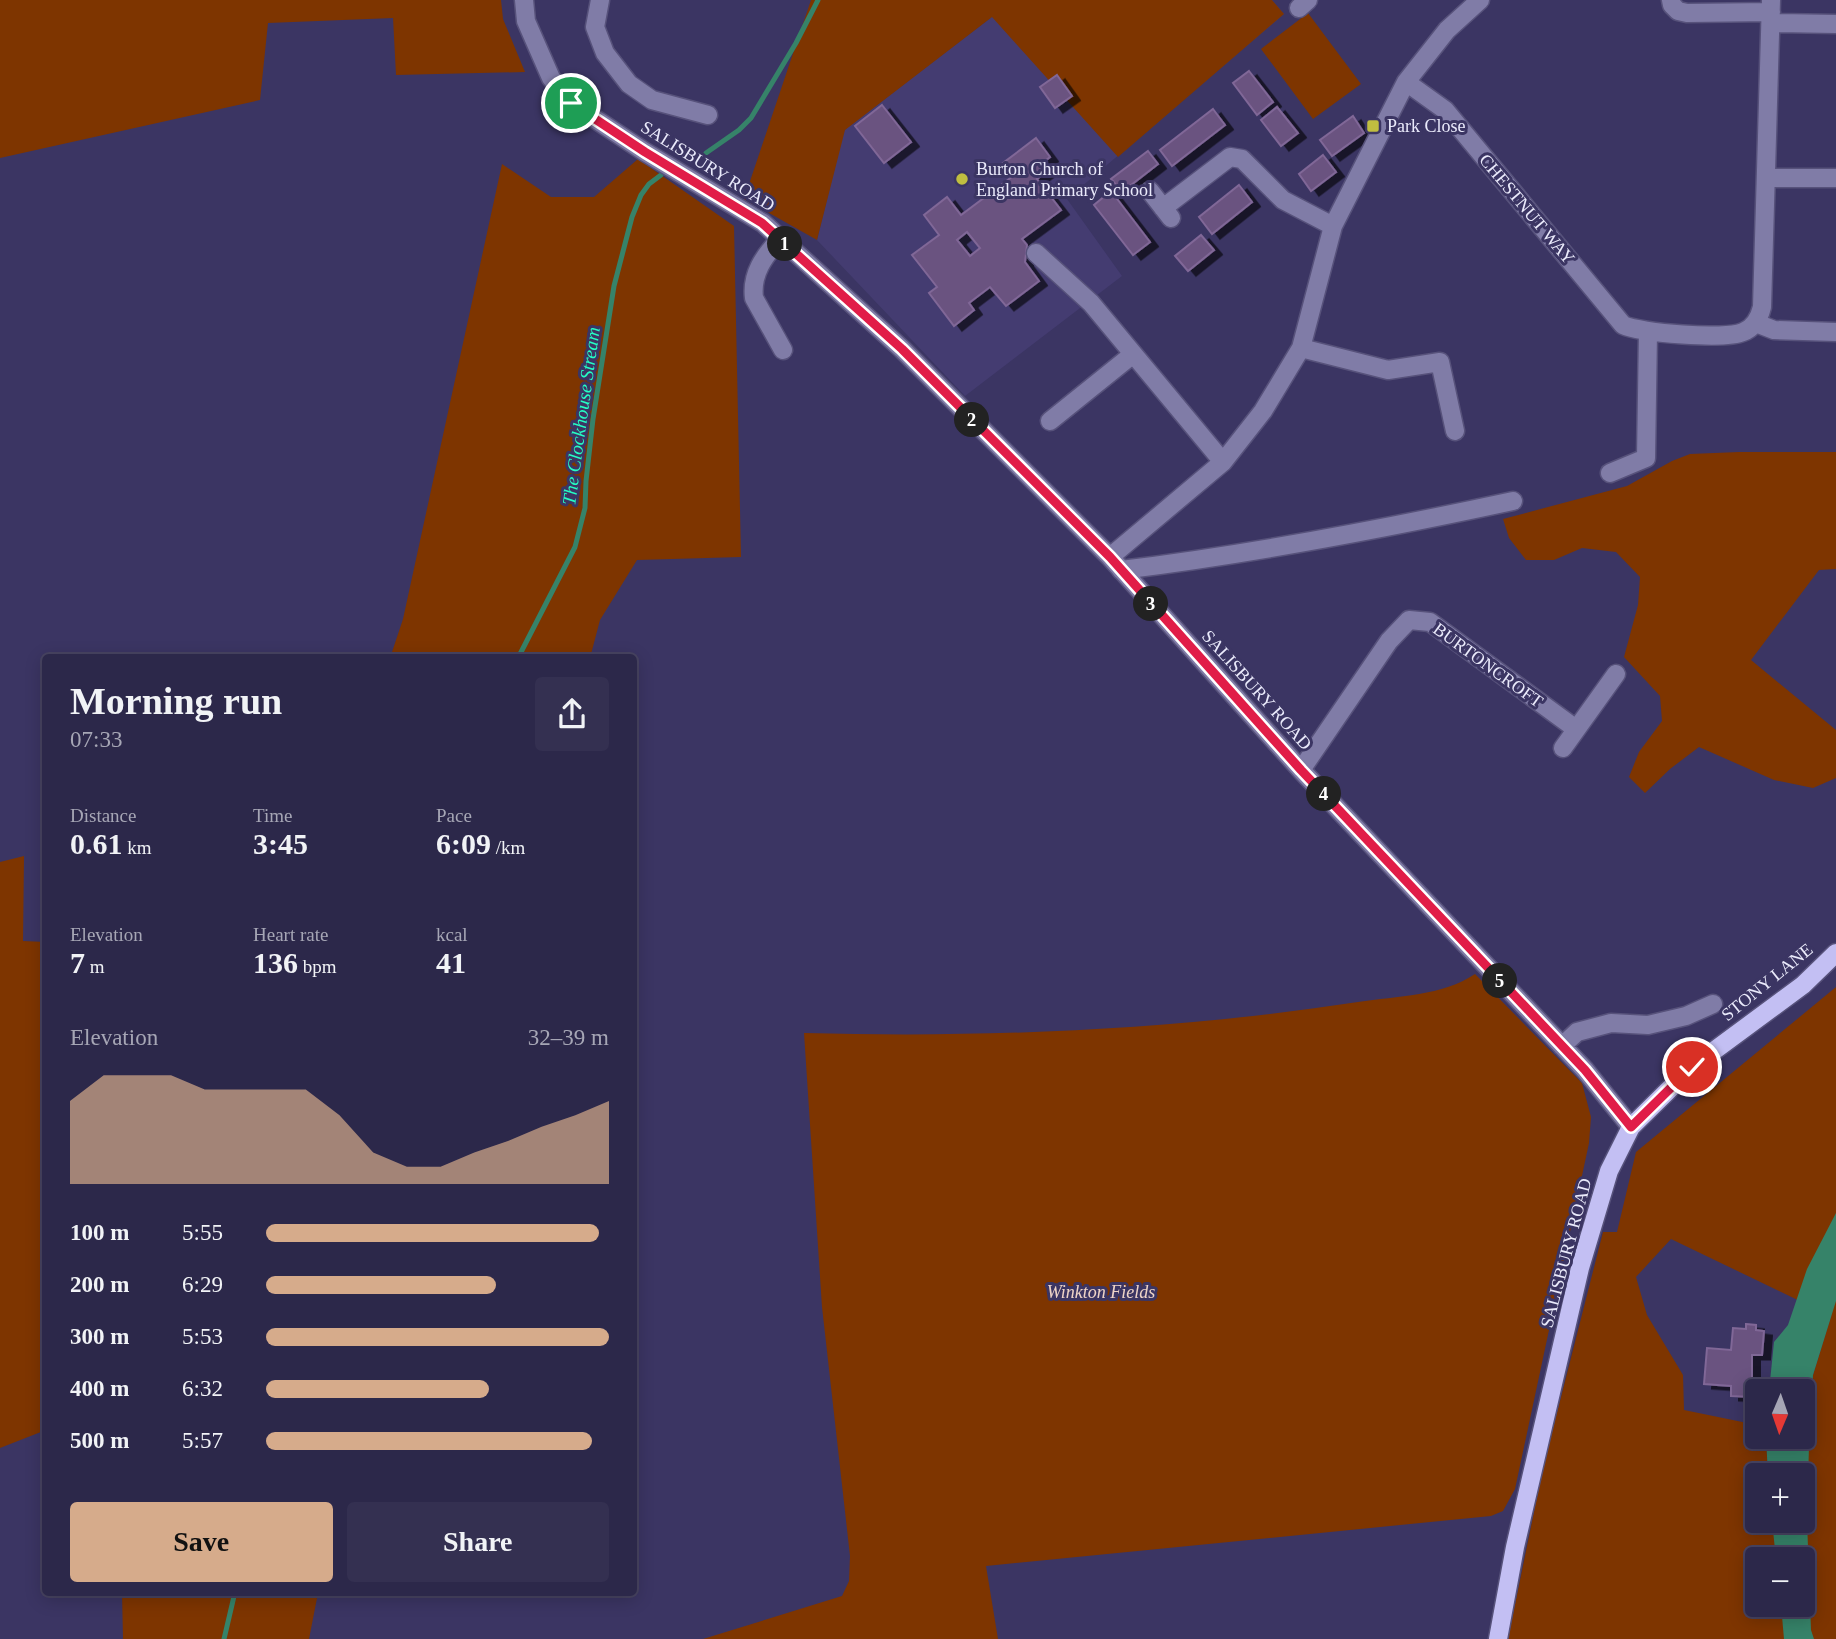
<!DOCTYPE html>
<html lang="en">
<head>
<meta charset="utf-8">
<style>
  :root { --surface:#2c284a; --page:#343051; --text:#f1f3f6; --muted:#a6a6b5; --line:#484462; --accent:#d6ab8b }
  body { margin:0; font-family:Georgia,serif; background:var(--page); color:var(--text); height:100vh; display:flex; flex-direction:column; font-size:26px; white-space:nowrap }
  * { box-sizing:border-box; margin:0 }
  p { font-size:23px; color:var(--muted) }
  .icon { flex:none; width:38px; height:38px; fill:none; stroke:currentColor; stroke-width:2; stroke-linecap:round; stroke-linejoin:round }
  .map { position:relative; flex:1; overflow:hidden }
  .panel { position:absolute; left:42px; top:654px; width:595px; height:942px; display:flex; flex-direction:column; background:var(--surface); border-radius:7px; box-shadow:0 4px 18px #0003,0 0 0 2px var(--line) }
  .panel>* { flex:none }
  .needle { width:46px; rotate:182deg }
  .tools { position:absolute; left:1745px; top:1379px; display:grid; gap:14px }
  .tools a { display:grid; place-items:center; width:70px; height:70px; border-radius:7px; background:var(--surface); box-shadow:0 4px 18px #0003,0 0 0 2px var(--line); font-size:35px }
  .pin { position:absolute; display:grid; place-items:center; width:60px; height:60px; color:#fff; margin:-30px; border:4px solid #fff; border-radius:50%; box-shadow:0 2px 7px #0007 }
  .km { position:absolute; width:35px; height:35px; margin:-18px; border-radius:50%; background:#222; color:#fff; font-size:19px; line-height:35px; text-align:center }
  .round { display:grid; place-items:center; flex:none; width:74px; height:74px; border-radius:7px; background:var(--page) }
  .head { display:flex; align-items:center; justify-content:space-between; height:119px; padding:0 28px }
  h1 { font-size:38px; font-weight:700; line-height:52px }
  .metrics { display:grid; grid-template-columns:repeat(3,1fr); gap:10px; height:119px; padding:7px 28px }
  .metrics div { display:grid; align-content:center }
  .metrics b { font-size:30px; font-weight:700 }
  .metrics small { font-size:19px; font-weight:400 }
  .metrics p { font-size:19px }
  .chart { height:196px; padding:14px 28px }
  .chart p { display:flex; justify-content:space-between }
  .chart svg { width:100%; height:126px; margin-top:7px; fill:var(--accent); opacity:.7 }
  .primary-button { display:flex; gap:14px; margin-top:auto; padding:14px 28px }
  .primary-button a { flex:1; height:80px; border-radius:7px; background:var(--accent); color:#111; font-size:28px; font-weight:700; line-height:80px; text-align:center }
  .primary-button a+a { background:var(--page); color:var(--text) }
  ul { padding:0 28px; list-style:none; font-size:23px }
  li { display:grid; grid-template-columns:112px 84px 1fr; align-items:center; height:52px }
  li i { height:18px; border-radius:9px; background:var(--accent) }
  .map>svg:first-child { display:block }
  .built { fill:#443c71 }
  .green { fill:#7e3500; fill-rule:evenodd }
  .water { fill:#368369 }
  .lines { fill:none; stroke-linecap:round; stroke-linejoin:round }
  .stream { stroke:#368369; stroke-width:5 }
  .building { fill:#6b5280; stroke:#806797; stroke-width:2; fill-rule:evenodd; filter:url(#shadow) }
  .minor-casing { stroke:#57527b; stroke-width:21 }
  .major-casing { stroke:#57527b; stroke-width:21 }
  .minor { stroke:#807ca7; stroke-width:18 }
  .major { stroke:#c3bff3; stroke-width:18 }
  .route-casing { stroke:#fff; stroke-width:14 }
  .route { stroke:#e11d48; stroke-width:9 }
  .poi-dot { fill:#c0be40; stroke:#3b3563; stroke-width:2.5 }
  .labels { text-anchor:middle; dominant-baseline:central; stroke-width:6; stroke-linejoin:round; paint-order:stroke }
  .poi-label { font-size:18px; fill:#eaeafb; stroke:#3b3563; text-anchor:start }
  .street-label { font-size:18px; fill:#eaeafb; stroke:#3b3563 }
  .park-label { font-size:18px; font-style:italic; fill:#eed4c7; stroke:#3b3563 }
  .water-label { font-size:19px; font-style:italic; fill:#25fdc4; stroke:#3b3563 }
</style>
</head>
<body>
<div class="map">
<svg width="1836" height="1639" viewBox="0 0 1836 1639">
  <defs>
    <filter id="shadow"><feDropShadow dx="8" dy="4.5" stdDeviation="0" flood-color="#0009"/></filter>
  </defs>
  <rect width="100%" height="100%" fill="#3b3563"/>
  <path class="built" d="M 1014,0 L 1272,0 L 1284,14 L 1067,199 L 1122,276 L 965,396 L 817,240 L 844,130 Z"/>
  <path class="green" d="M 0,0 L 501,0 L 503,19 L 525,72 L 396,75 L 393,18 L 268,23 L 260,100 L 0,158 Z
    M 811,0 L 1272,0 L 1284,14 L 1118,157 L 992,17 L 845,130 L 817,240 L 744,199 Z
    M 1308,13 L 1361,84 L 1313,119 L 1261,49 Z
    M 638,159 L 734,226 L 741,557 L 637,560 L 600,620 L 590,658 L 390,658 L 403,619 L 502,164 L 551,197 L 594,197 Z
    M 1739,452 L 1836,452 L 1836,569 L 1819,570 L 1751,660 L 1836,730 L 1836,778 L 1813,788 L 1774,780 L 1699,747 L 1670,769 L 1645,793 L 1629,777 L 1639,752 L 1662,721 L 1660,696 L 1624,657 L 1638,605 L 1640,577 L 1616,552 L 1582,548 L 1554,560 L 1526,560 L 1509,538 L 1503,519 L 1627,486 L 1672,461 L 1690,454 Z
    M 24,856 L 23,941 L 46,942 L 46,1430 L 0,1448 L 0,862 Z
    M 1475,974 L 1582,1083 L 1591,1117 L 1589,1143 L 1515,1489 L 1503,1511 L 1491,1516 L 986,1566 L 998,1639 L 703,1639 L 842,1596 L 849,1581 L 850,1556 L 822,1307 L 804,1033 C 990,1038 1175,1030 1358,1002 C 1397,996 1443,996 1475,974 Z
    M 1836,987 L 1836,1639 L 1508,1639 L 1543,1468 L 1603,1232 L 1617,1232 L 1636,1152 ZM 1671,1239 L 1831,1316 L 1813,1375 L 1802,1521 L 1757,1521 L 1757,1475 L 1768,1475 L 1766,1437 L 1757,1437 L 1757,1425 L 1684,1410 L 1683,1375 L 1647,1315 L 1636,1277 ZM 1757,1559 L 1802,1559 L 1802,1605 L 1757,1605 Z
    M 122,1593 L 122,1592 L 318,1593 L 309,1639 L 123,1639 Z"/>
  <path class="water" d="M 1836,1213 L 1836,1301 L 1813,1375 L 1810,1408 L 1807,1520 L 1811,1630 L 1814,1639 L 1784,1639 L 1781,1605 L 1802,1605 L 1802,1559 L 1776,1559 L 1772,1521 L 1802,1521 L 1802,1475 L 1768,1475 L 1766,1437 L 1802,1437 L 1802,1391 L 1769,1391 L 1774,1342 L 1788,1325 L 1807,1269 Z"/>
  <g class="lines">
    <path class="stream" d="M 706,153 L 739,130 L 751,118 L 796,43 L 818,0
      M 518,658 L 575,547 L 585,508 L 586,481 L 593,419 L 614,286 L 632,217 L 641,195 L 649,184 L 661,175
      M 224,1639 L 235,1592"/>
  </g>
  <path class="building" d="M 1249,71 L 1273,102 L 1257,115 L 1233,83 Z
    M 1057,75 L 1072,96 L 1055,108 L 1040,87 Z
    M 882,105 L 911,142 L 884,163 L 855,126 Z
    M 1277,107 L 1298,133 L 1281,146 L 1261,120 Z
    M 1213,109 L 1225,125 L 1172,166 L 1160,150 Z
    M 1353,116 L 1364,133 L 1332,156 L 1320,140 Z
    M 1036,138 L 1050,157 L 1039,166 L 1045,173 L 1037,179 L 1061,210 L 1022,239 L 1027,245 L 1025,262 L 1039,281 L 1006,306 L 990,287 L 969,303 L 974,310 L 954,326 L 929,293 L 937,287 L 912,255 L 939,235 L 924,215 L 947,197 L 961,215 L 1013,176 L 1003,163 ZM 967,232 L 980,248 L 970,256 L 957,240 Z
    M 1148,151 L 1158,164 L 1122,192 L 1111,179 Z
    M 1323,155 L 1336,172 L 1311,191 L 1299,174 Z
    M 1239,185 L 1252,202 L 1212,234 L 1199,217 Z
    M 1111,191 L 1150,242 L 1133,255 L 1094,205 Z
    M 1201,235 L 1214,250 L 1188,271 L 1175,256 Z
    M 1746,1324 L 1756,1325 L 1756,1330 L 1764,1331 L 1762,1355 L 1752,1355 L 1752,1397 L 1731,1396 L 1731,1386 L 1704,1384 L 1707,1348 L 1731,1350 L 1733,1328 L 1746,1329 Z"/>
  <g class="lines">
    <defs>
      <path id="minor" d="M 524,0 L 526,21 L 551,78 L 571,103 L 645,152 L 763,223 L 902,349 L 1110,557 L 1301,770 L 1585,1070 L 1631,1127
        M 600,0 L 595,27 L 605,53 L 629,84 L 652,100 L 708,115
        M 1671,0 L 1672,5 L 1678,11 L 1687,13 L 1771,12
        M 1299,8 L 1308,0
        M 1771,23 L 1836,24
        M 1406,82 L 1445,110 L 1623,325 C 1640,333 1725,340 1743,332 C 1754,328 1759,319 1762,307 L 1771,0
        M 1766,178 L 1836,178
        M 1150,191 L 1171,218
        M 1163,208 L 1230,157 L 1242,159 L 1283,200 L 1333,226
        M 780,239 C 764,256 751,274 754,298 L 783,350
        M 1036,253 L 1091,303 L 1223,462
        M 1756,323 L 1774,330 L 1836,332
        M 1301,348 L 1388,370 L 1440,362 L 1455,431
        M 1050,421 L 1132,355
        M 1610,473 L 1646,458 L 1648,332
        M 1110,557 L 1223,462 L 1263,411 L 1301,348 L 1333,226 L 1406,82 L 1447,30 L 1480,0
        M 1121,570 C 1253,554 1383,529 1513,501
        M 1563,748 L 1616,674
        M 1301,770 L 1389,641 L 1409,620 L 1430,622 L 1576,729
        M 1562,1046 L 1577,1032 L 1611,1023 L 1648,1025 L 1686,1016 L 1713,1004"/>
      <path id="major" d="M 1498,1639 L 1515,1547 L 1580,1268 L 1609,1171 L 1631,1127 L 1692,1067 L 1803,985 L 1836,953"/>
    </defs>
    <use href="#minor" class="minor-casing"/>
    <use href="#major" class="major-casing"/>
    <use href="#minor" class="minor"/>
    <use href="#major" class="major"/>
  </g>
  <g class="lines">
    <defs>
      <path id="route" d="M 571,103 L 645,152 L 762,223 L 902,349 L 1110,557 L 1301,770 L 1585,1070 L 1631,1127 L 1692,1067"/>
    </defs>
    <use href="#route" class="route-casing"/>
    <use href="#route" class="route"/>
  </g>
  <g class="poi-dot">
    <rect x="1366" y="119" width="14" height="14" rx="3.5"/>
    <circle cx="962" cy="179" r="7"/>
  </g>
  <g class="labels">
    <g class="poi-label">
      <text x="1387" y="126">Park Close</text>
      <text x="976" y="169">Burton Church of<tspan x="976" dy="21">England Primary School</tspan></text>
    </g>
    <g class="street-label">
      <text transform="translate(708 166) rotate(32)">SALISBURY ROAD</text>
      <text transform="translate(1527 209) rotate(50)">CHESTNUT WAY</text>
      <text transform="translate(1488 665) rotate(36)">BURTONCROFT</text>
      <text transform="translate(1257 690) rotate(48)">SALISBURY ROAD</text>
      <text transform="translate(1767 982) rotate(-39)">STONY LANE</text>
      <text transform="translate(1566 1253) rotate(-75)">SALISBURY ROAD</text>
    </g>
    <g class="park-label">
      <text x="1101" y="1292">Winkton Fields</text>
    </g>
    <g class="water-label">
      <text transform="translate(581 416) rotate(-82)">The Clockhouse Stream</text>
    </g>
  </g>
</svg>
<div class="tools">
<a><svg class="needle" viewBox="-14 -14 28 28"><path d="M0-13l5 13h-10z" fill="#e53935"/><path d="M0 13l5-13h-10z" fill="#a6a6b5"/></svg></a>
<a>+</a>
<a>−</a>
</div>
<div class="pin" style="left:571px;top:103px;background:#1e9e55"><svg class="icon" aria-label="arrive" viewBox="0 0 24 24"><path d="M6 21V4h12l-3 4 3 4H6"/></svg></div>
<div class="pin" style="left:1692px;top:1067px;background:#d93025"><svg class="icon" aria-label="check" viewBox="0 0 24 24"><path d="M5 12l5 5 9-10"/></svg></div>
<b class="km" style="left:785px;top:244px">1</b>
<b class="km" style="left:972px;top:420px">2</b>
<b class="km" style="left:1151px;top:604px">3</b>
<b class="km" style="left:1324px;top:794px">4</b>
<b class="km" style="left:1500px;top:981px">5</b>
<section class="panel">
<div class="head"><div><h1>Morning run</h1><p>07:33</p></div><a class="round"><svg class="icon" aria-label="share" viewBox="0 0 24 24"><path d="M12 15V3M7 8l5-5 5 5M5 13v7h14v-7"/></svg></a></div>
<div class="metrics">
<div><p>Distance</p><b>0.61<small> km</small></b></div>
<div><p>Time</p><b>3:45</b></div>
<div><p>Pace</p><b>6:09<small> /km</small></b></div>
</div>
<div class="metrics">
<div><p>Elevation</p><b>7<small> m</small></b></div>
<div><p>Heart rate</p><b>136<small> bpm</small></b></div>
<div><p>kcal</p><b>41</b></div>
</div>
<div class="chart"><p><span>Elevation</span>32–39 m</p>
<svg viewBox="0 0 160 44" preserveAspectRatio="none"><path d="M0 44V15L10 6L20 6L30 6L40 11L50 11L60 11L70 11L80 20L90 33L100 38L110 38L120 33L130 29L140 24L150 20L160 15V44z"/></svg>
</div>
<ul>
<li><b>100 m</b>5:55<i style="width:97%"></i></li>
<li><b>200 m</b>6:29<i style="width:67%"></i></li>
<li><b>300 m</b>5:53<i style="width:100%"></i></li>
<li><b>400 m</b>6:32<i style="width:65%"></i></li>
<li><b>500 m</b>5:57<i style="width:95%"></i></li>
</ul>
<div class="primary-button"><a>Save</a><a>Share</a></div>
</section>
</div>
</body>
</html>
